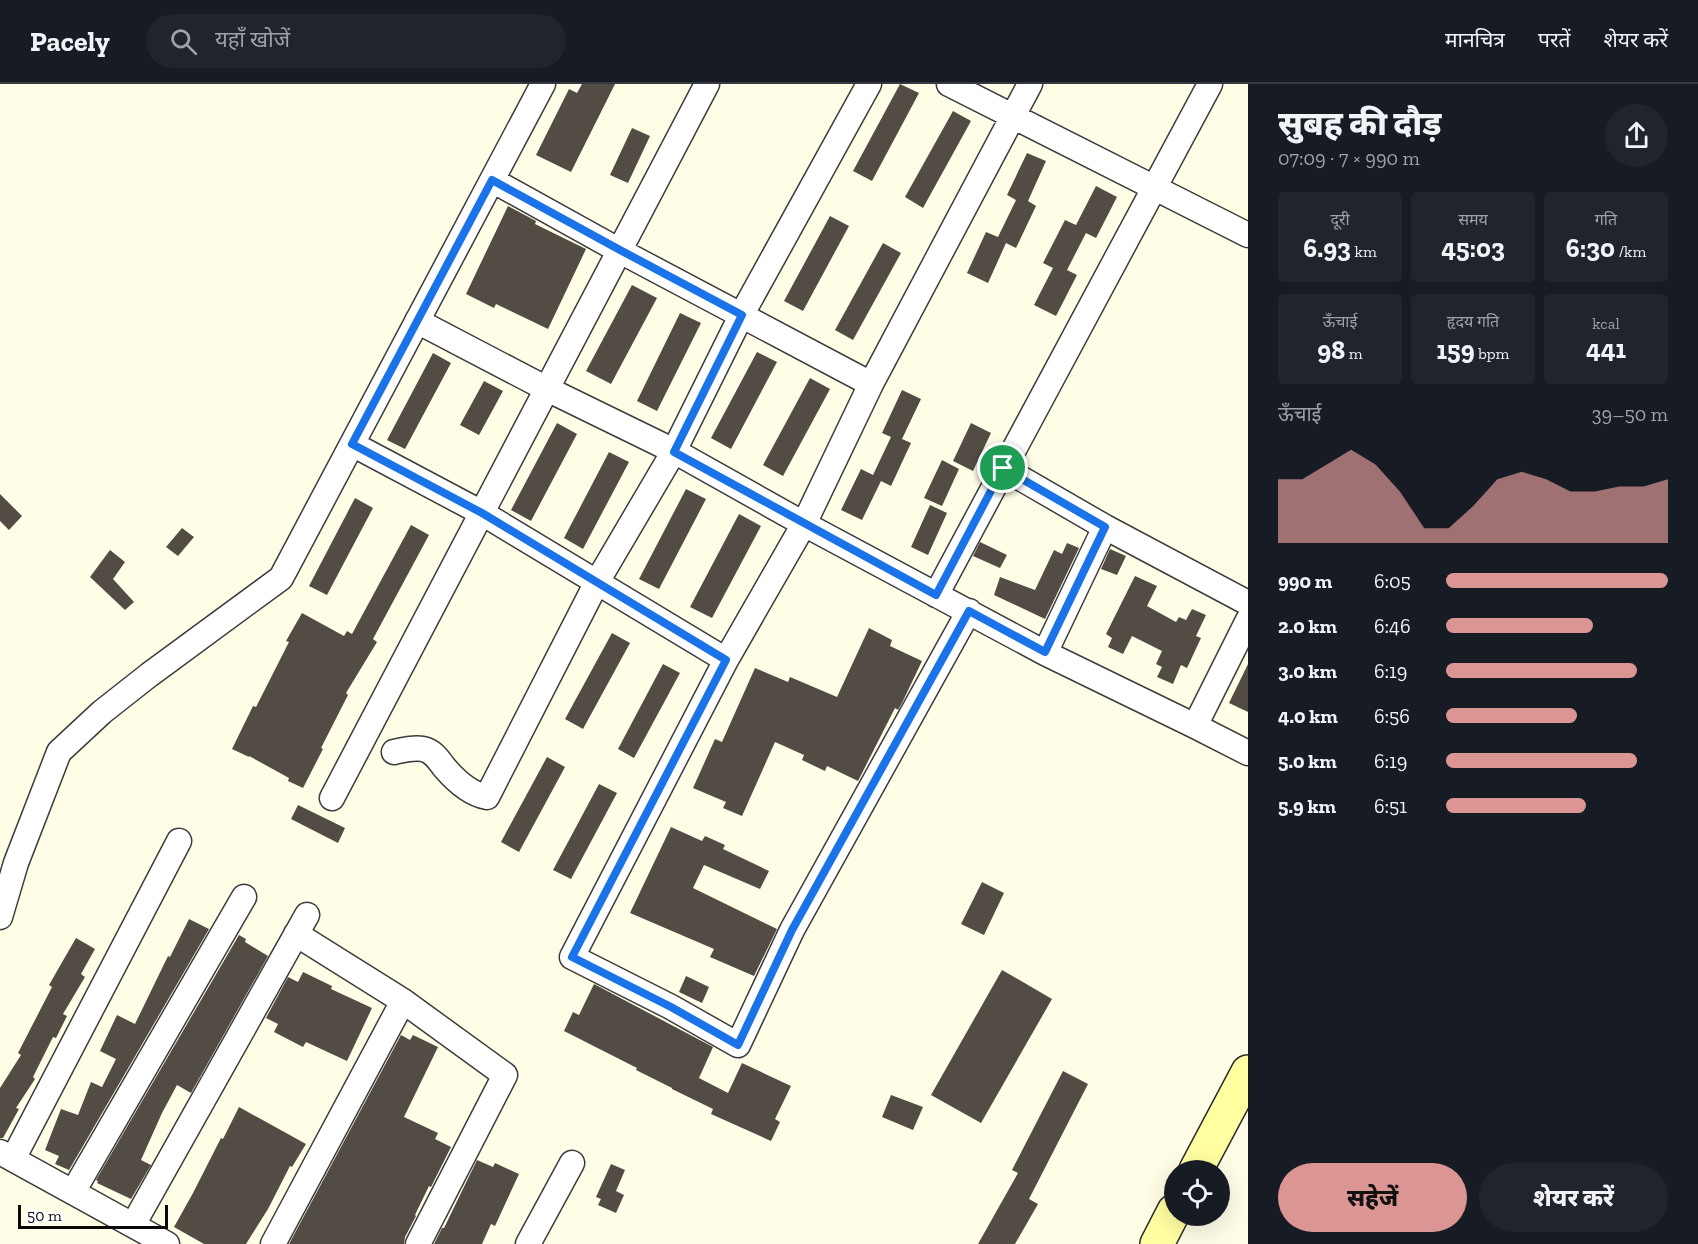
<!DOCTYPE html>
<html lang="hi">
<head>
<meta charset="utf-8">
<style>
  :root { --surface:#171b24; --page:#20242c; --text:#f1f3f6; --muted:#9ea1a6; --line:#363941; --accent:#db9693 }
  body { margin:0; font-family:"Zilla Slab","Noto Sans Devanagari",serif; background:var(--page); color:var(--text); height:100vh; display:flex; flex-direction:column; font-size:22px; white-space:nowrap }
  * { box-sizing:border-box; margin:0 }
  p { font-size:20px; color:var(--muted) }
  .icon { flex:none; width:33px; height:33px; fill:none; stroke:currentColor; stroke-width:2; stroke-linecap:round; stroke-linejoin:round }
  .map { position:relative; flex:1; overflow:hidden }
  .details { display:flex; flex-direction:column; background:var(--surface); width:450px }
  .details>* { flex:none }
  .controls { position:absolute; left:1164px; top:1076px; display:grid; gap:12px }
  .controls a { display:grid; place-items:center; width:66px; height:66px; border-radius:50%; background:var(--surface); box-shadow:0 6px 24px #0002; font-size:30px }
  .scale { position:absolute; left:18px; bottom:15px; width:150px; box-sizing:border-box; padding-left:6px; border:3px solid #090909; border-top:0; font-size:16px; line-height:21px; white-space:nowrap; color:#090909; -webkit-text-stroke:4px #fff; paint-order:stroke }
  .pin { position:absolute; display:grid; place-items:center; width:51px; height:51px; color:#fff; margin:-26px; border:3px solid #fff; border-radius:50%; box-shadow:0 2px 6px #0007 }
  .round { display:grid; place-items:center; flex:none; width:63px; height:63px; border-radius:32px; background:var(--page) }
  .head { display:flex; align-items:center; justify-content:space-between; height:102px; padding:0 30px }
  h1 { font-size:33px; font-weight:800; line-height:45px }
  .stats { display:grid; grid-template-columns:repeat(3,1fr); gap:9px; height:102px; padding:6px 30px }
  .stats div { display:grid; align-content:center; border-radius:6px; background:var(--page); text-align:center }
  .stats b { font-size:26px; font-weight:800 }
  .stats small { font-size:16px; font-weight:400 }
  .stats p { font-size:16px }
  .chart { height:168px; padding:12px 30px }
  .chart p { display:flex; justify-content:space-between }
  .chart svg { width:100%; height:108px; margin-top:6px; fill:var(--accent); opacity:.7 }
  .primary-button { display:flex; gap:12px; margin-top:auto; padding:12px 30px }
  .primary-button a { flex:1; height:69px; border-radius:36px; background:var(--accent); color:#111; font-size:24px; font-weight:800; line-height:69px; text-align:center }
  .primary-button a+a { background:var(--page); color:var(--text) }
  ul { padding:0 30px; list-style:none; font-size:20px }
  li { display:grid; grid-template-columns:96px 72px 1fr; align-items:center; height:45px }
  li i { height:15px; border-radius:8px; background:var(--accent) }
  header { display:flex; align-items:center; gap:36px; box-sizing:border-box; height:84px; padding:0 30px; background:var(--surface); border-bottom:2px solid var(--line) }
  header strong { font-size:28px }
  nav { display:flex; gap:33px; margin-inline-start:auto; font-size:21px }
  .search { width:420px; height:54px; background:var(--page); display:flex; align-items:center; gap:15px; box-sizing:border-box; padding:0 21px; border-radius:33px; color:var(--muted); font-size:22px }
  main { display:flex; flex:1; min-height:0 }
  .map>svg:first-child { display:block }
  .building { fill:#524c45 }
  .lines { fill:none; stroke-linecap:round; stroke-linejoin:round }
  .street-casing { stroke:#3c3c3c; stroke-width:27 }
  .secondary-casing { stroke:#2b2b2b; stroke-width:36 }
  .street { stroke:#fff; stroke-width:24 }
  .secondary { stroke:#fffea1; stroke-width:33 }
  .route-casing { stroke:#fff; stroke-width:12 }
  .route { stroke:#1a73e8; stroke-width:8 }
</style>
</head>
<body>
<header>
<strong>Pacely</strong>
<div class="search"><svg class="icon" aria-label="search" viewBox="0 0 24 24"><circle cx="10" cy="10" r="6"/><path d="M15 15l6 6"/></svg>यहाँ खोजें</div>
<nav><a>मानचित्र</a><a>परतें</a><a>शेयर करें</a></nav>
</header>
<main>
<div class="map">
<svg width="1248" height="1160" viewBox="0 0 1248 1160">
  <rect width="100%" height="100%" fill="#fffde6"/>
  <path class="building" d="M 582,0 L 615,0 L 571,88 L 536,71 L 569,5 L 577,9 Z
    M 900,0 L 919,9 L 872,97 L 853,87 Z
    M 953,27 L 971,37 L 923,124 L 905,113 Z
    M 632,44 L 650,52 L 628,99 L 610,91 Z
    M 1027,69 L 1046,77 L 1028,117 L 1036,122 L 1016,164 L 1006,159 L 988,199 L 967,189 L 986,148 L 998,153 L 1016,116 L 1007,111 Z
    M 1096,102 L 1117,113 L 1096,154 L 1086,149 L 1067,186 L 1077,191 L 1056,232 L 1034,221 L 1053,184 L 1043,179 L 1065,136 L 1076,141 Z
    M 508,122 L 536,137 L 535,140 L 586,165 L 548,245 L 496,220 L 494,224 L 466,210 Z
    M 830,132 L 849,142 L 803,227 L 784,217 Z
    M 883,159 L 901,169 L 853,256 L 835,246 Z
    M 632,201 L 657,214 L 611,300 L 586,287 Z
    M 680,229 L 701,239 L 657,327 L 637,317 Z
    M 757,268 L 777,278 L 731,365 L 711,354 Z
    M 433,269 L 451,279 L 405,365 L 387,356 Z
    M 810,294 L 830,305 L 783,392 L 763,381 Z
    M 484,297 L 503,307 L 479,351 L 460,341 Z
    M 902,306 L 921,315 L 902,355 L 911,359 L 891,402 L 881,397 L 862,436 L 841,426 L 861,385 L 873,391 L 891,353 L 882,349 Z
    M 557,339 L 577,350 L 531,437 L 511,426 Z
    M 971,339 L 991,349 L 973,387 L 953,377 Z
    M 609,368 L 629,378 L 583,465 L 564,454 Z
    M 942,376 L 959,385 L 942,422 L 924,414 Z
    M 686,405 L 706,415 L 659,505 L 639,495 Z
    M 0,410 L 22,432 L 9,446 L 0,437 Z
    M 355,414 L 373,424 L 327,511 L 309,502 Z
    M 930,421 L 947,429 L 928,471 L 911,463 Z
    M 739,430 L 761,442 L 712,534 L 690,523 Z
    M 411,441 L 429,451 L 373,555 L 377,558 L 346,609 L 348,611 L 321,664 L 323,665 L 303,704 L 288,697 L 289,694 L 249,672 L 249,673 L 232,665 L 253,622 L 256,623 L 289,558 L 286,557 L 302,529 L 344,552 L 347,547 L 352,550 Z
    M 182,444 L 194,453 L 178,472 L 166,463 Z
    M 980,458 L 1007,471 L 1000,484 L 973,472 Z
    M 1067,459 L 1079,464 L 1045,535 L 994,511 L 1000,493 L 1035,506 L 1054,466 L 1062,470 Z
    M 1110,465 L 1126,472 L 1117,491 L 1101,485 Z
    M 110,466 L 125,478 L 113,495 L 134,518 L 125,526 L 90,493 Z
    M 1135,492 L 1157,502 L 1147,522 L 1176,538 L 1179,533 L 1186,536 L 1192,525 L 1206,531 L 1196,552 L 1201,554 L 1187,584 L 1181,581 L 1173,600 L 1157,593 L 1162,583 L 1156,580 L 1162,567 L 1132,552 L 1123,570 L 1108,563 L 1112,554 L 1106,550 Z
    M 869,544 L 892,556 L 890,562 L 922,577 L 902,619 L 898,626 L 895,624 L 858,697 L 827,682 L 825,687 L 802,676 L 804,671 L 775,658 L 742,732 L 723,724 L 726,718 L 693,704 L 715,655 L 722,658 L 755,584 L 788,598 L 790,593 L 837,613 Z
    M 612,549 L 630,559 L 583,645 L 565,635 Z
    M 663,580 L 680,589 L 634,674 L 618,665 Z
    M 1248,580 L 1248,628 L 1229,619 Z
    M 547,673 L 565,683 L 519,768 L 501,758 Z
    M 599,700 L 617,709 L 571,795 L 553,786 Z
    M 298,721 L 345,744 L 338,759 L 291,735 Z
    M 671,743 L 702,757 L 705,752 L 725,761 L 723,765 L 769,787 L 760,805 L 704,781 L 693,804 L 777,845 L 754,892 L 710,873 L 714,865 L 630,829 Z
    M 982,798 L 1004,809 L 984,851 L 961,840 Z
    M 189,835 L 209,845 L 69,1086 L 55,1080 L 59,1072 L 45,1066 L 61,1025 L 78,1031 L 91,998 L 102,1003 L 116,975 L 100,967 L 117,931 L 135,940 L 168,872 L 170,873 Z
    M 239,851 L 246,855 L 245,858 L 268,872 L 191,1009 L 177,1001 L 162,1029 L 141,1076 L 151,1081 L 131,1115 L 97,1099 L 98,1097 L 96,1096 Z
    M 76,854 L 95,865 L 81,890 L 85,893 L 63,930 L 67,932 L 56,954 L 53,953 L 33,993 L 35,995 L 16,1024 L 19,1025 L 3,1054 L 0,1054 L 0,1004 L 21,971 L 18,969 L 52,903 L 49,901 Z
    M 1002,886 L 1052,915 L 981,1039 L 931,1011 Z
    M 303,888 L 332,902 L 331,905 L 372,924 L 347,977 L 306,958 L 303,963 L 274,948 L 278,940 L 266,934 L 288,893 L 298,898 Z
    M 686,892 L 709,903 L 702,919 L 679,908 Z
    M 594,900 L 713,963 L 699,994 L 728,1009 L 742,979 L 791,1002 L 775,1035 L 780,1038 L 771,1057 L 711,1030 L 713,1025 L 672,1005 L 672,1004 L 636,986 L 637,984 L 564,947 L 573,928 L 579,931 Z
    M 401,951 L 410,956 L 413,951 L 438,963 L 404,1033 L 438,1049 L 435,1055 L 451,1063 L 431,1103 L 429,1102 L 415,1131 L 416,1132 L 405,1153 L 404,1160 L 289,1160 Z
    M 1063,987 L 1088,1000 L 1029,1115 L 1038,1120 L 1015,1160 L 978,1160 L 1018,1089 L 1012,1086 Z
    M 891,1011 L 923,1023 L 913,1046 L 882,1033 Z
    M 239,1023 L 306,1060 L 292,1083 L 290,1082 L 268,1125 L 246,1160 L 204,1160 L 174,1143 L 193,1109 L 221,1054 L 223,1055 Z
    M 477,1076 L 493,1083 L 495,1079 L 519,1090 L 495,1142 L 491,1140 L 482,1160 L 434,1160 L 442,1144 L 444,1144 Z
    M 611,1080 L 625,1086 L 616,1107 L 624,1111 L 616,1129 L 598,1121 L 601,1115 L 596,1113 Z"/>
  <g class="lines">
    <defs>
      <path id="street" d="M 949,0 L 1248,151
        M 492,96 L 620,167 L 871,300
        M 417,237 L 547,305 L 674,367 L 804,440 L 1045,569 L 1195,642 L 1248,669
        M 352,360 L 482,429 L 726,576
        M 1003,384 L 1105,443 L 1248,519
        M 936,511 L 1210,0
        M 969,527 L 792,846 L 738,961 L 671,923 L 572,873 L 726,576 L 804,440 L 871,300 L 1030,0
        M 1045,569 L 1105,443
        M 1195,642 L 1248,536
        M 394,668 C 403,666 413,663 423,665 C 433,667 438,675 444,683 C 455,696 470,710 487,713 L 597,498 L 674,367 L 742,230 L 869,0
        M 332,714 L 707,0
        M 0,833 L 16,779 L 59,668 L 102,628 L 149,591 L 281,494 L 543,0
        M 296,850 L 403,917 L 505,991 L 418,1160
        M 0,1068 L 167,1160
        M 13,1075 L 179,757
        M 73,1108 L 244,813
        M 133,1141 L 307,831
        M 273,1160 L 403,917
        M 528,1160 L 572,1079"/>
      <path id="secondary" d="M 1196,1086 L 1248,988
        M 1157,1160 L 1174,1127"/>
    </defs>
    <use href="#street" class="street-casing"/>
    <use href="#secondary" class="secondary-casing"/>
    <use href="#street" class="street"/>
    <use href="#secondary" class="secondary"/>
  </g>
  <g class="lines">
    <defs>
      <path id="route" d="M 492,96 L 620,166 L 742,231 L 674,368 L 936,511 L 1003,384 L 1105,443 L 1045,568 L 969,527 L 792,846 L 738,961 L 671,923 L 572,873 L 726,576 L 482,429 L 352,360 Z"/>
    </defs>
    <use href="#route" class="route-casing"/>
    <use href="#route" class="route"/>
  </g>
</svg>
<div class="controls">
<a><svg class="icon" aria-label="locate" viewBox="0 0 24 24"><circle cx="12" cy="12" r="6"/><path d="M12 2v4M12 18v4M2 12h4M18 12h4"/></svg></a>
</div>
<div class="scale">50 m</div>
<div class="pin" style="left:1003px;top:384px;background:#1e9e55"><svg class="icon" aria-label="arrive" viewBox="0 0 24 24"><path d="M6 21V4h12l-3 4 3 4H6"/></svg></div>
</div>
<section class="details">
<div class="head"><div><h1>सुबह की दौड़</h1><p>07:09 · 7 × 990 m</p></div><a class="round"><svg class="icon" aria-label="share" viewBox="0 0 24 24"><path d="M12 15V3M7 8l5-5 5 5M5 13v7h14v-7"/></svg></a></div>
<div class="stats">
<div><p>दूरी</p><b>6.93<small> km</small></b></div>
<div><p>समय</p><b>45:03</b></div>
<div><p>गति</p><b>6:30<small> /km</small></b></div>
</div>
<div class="stats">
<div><p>ऊँचाई</p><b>98<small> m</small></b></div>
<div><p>हृदय गति</p><b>159<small> bpm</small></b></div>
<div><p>kcal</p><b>441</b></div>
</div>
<div class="chart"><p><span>ऊँचाई</span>39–50 m</p>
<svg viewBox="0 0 160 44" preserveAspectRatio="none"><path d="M0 44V18L10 18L20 12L30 6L40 12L50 23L60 38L70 38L80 29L90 18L100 15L110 18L120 23L130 23L140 21L150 21L160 18V44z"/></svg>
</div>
<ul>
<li><b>990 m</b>6:05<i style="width:100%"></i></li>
<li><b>2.0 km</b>6:46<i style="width:66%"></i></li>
<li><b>3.0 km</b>6:19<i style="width:86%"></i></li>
<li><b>4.0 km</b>6:56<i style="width:59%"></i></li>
<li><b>5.0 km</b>6:19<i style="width:86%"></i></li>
<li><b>5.9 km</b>6:51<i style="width:63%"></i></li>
</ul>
<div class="primary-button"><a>सहेजें</a><a>शेयर करें</a></div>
</section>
</main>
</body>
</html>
